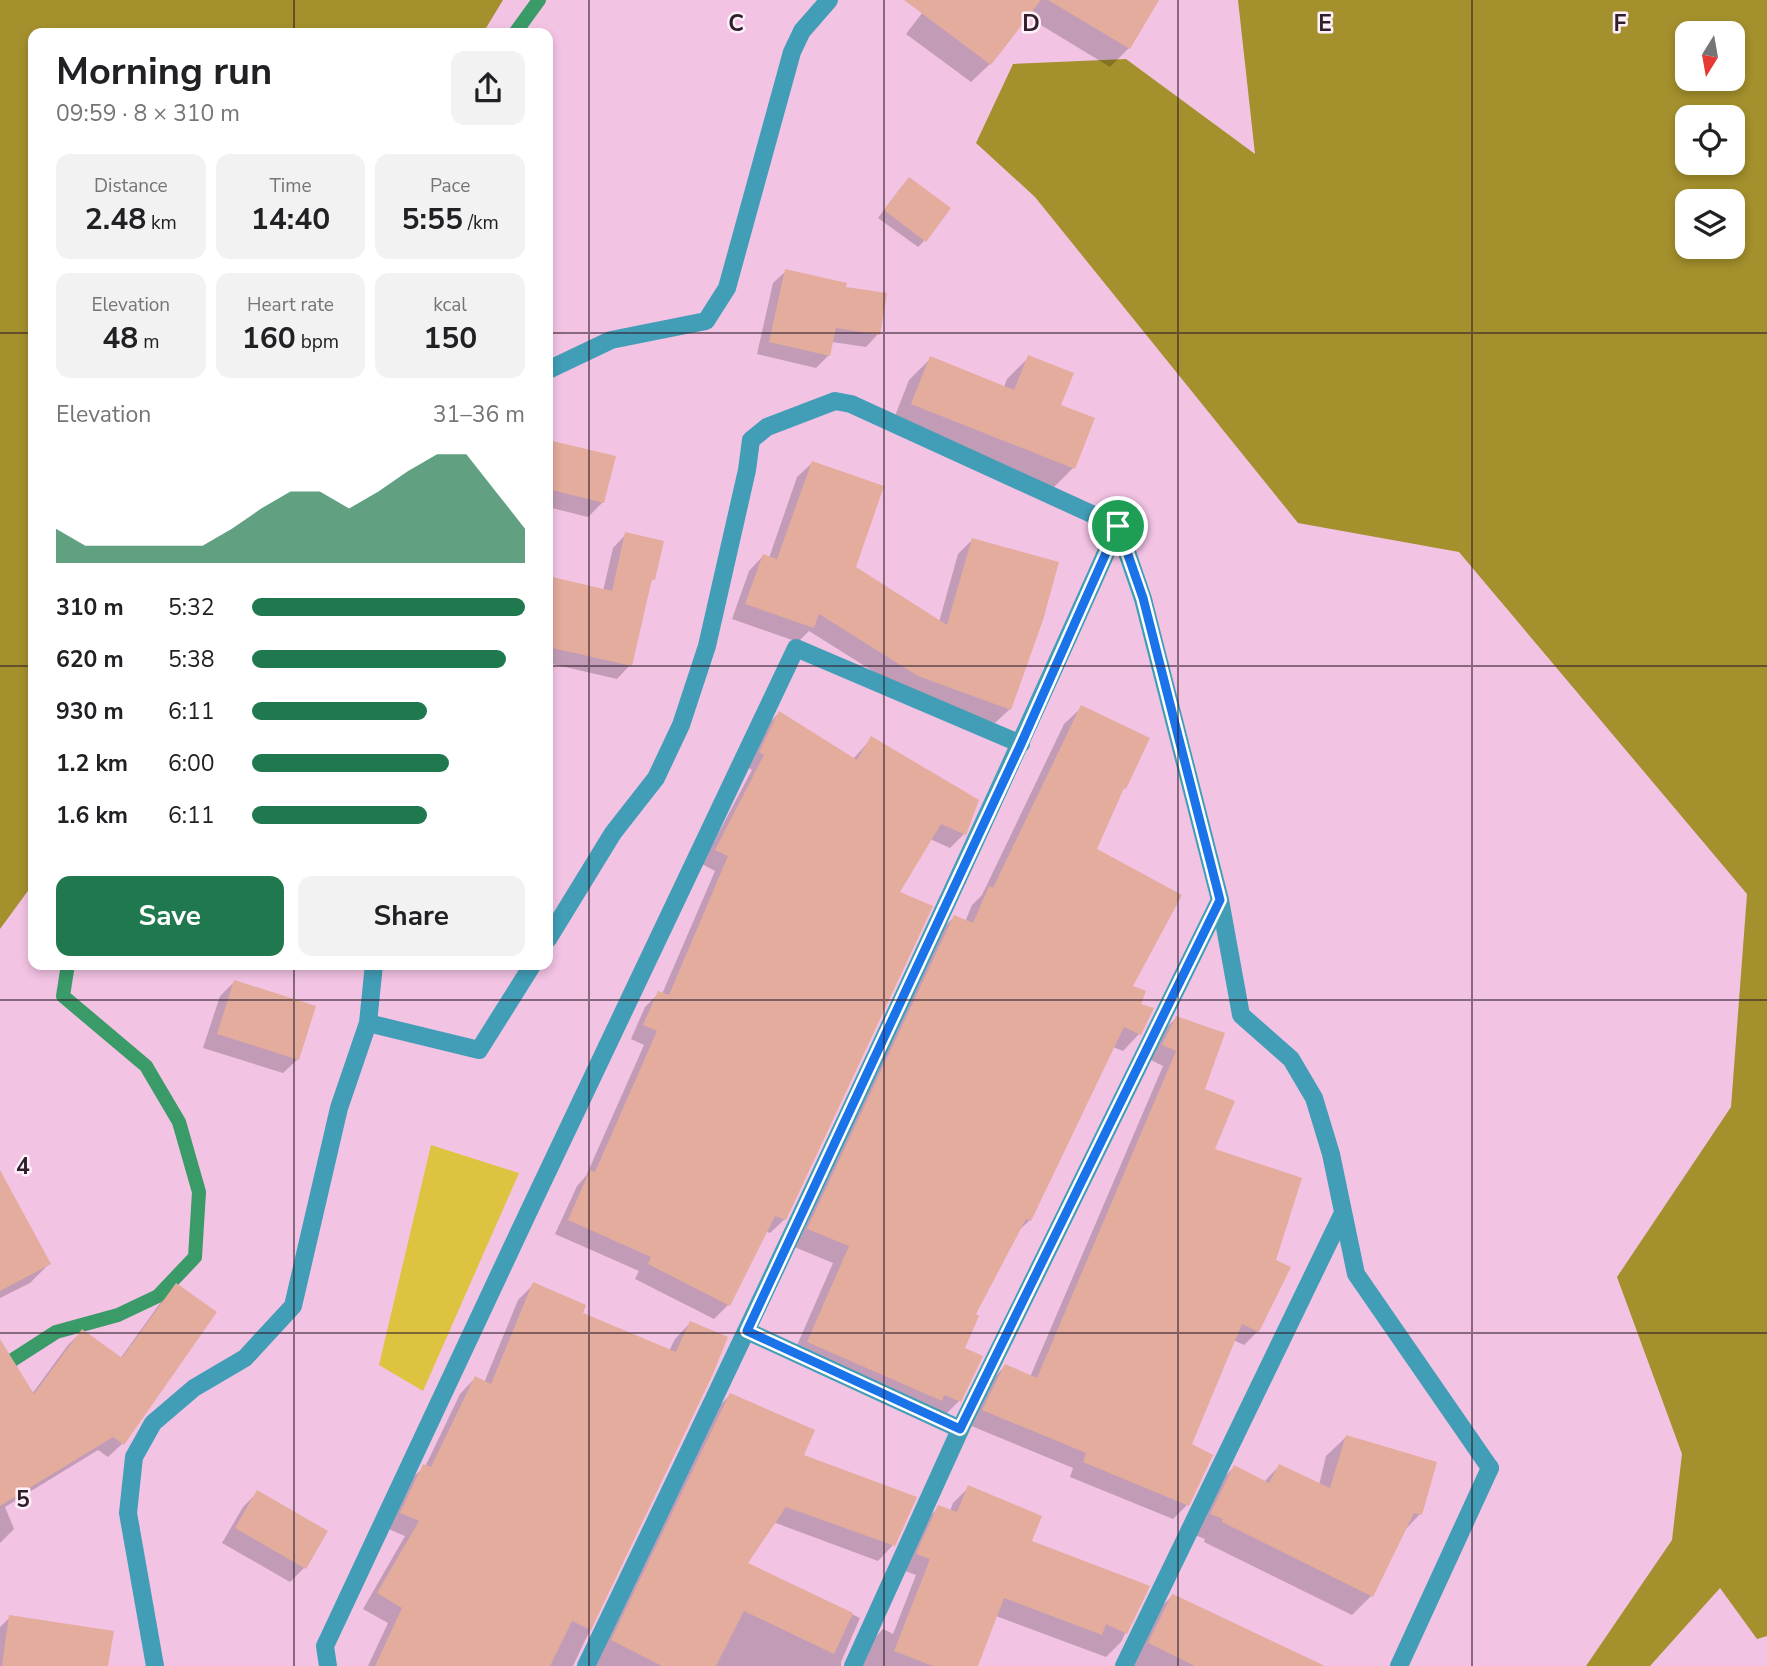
<!DOCTYPE html>
<html lang="en">
<head>
<meta charset="utf-8">
<style>
  :root { --surface:#fff; --page:#f2f2f2; --text:#202124; --muted:#757577; --accent:#20794e }
  body { margin:0; font-family:"Nunito Sans",sans-serif; background:var(--page); color:var(--text); height:100vh; display:flex; flex-direction:column; font-size:26px; white-space:nowrap }
  * { box-sizing:border-box; margin:0 }
  p { font-size:23px; color:var(--muted) }
  .icon { flex:none; width:38px; height:38px; fill:none; stroke:currentColor; stroke-width:2; stroke-linecap:round; stroke-linejoin:round }
  .map { position:relative; flex:1; overflow:hidden }
  .details { position:absolute; left:28px; top:28px; width:525px; height:942px; display:flex; flex-direction:column; background:var(--surface); border-radius:14px; box-shadow:0 4px 10px #0003 }
  .details>* { flex:none }
  .needle { width:46px; rotate:191deg }
  .tools { position:absolute; left:1675px; top:21px; display:grid; gap:14px }
  .tools a { display:grid; place-items:center; width:70px; height:70px; border-radius:14px; background:var(--surface); box-shadow:0 4px 10px #0003; font-size:35px }
  .pin { position:absolute; display:grid; place-items:center; width:60px; height:60px; color:#fff; margin:-30px; border:4px solid #fff; border-radius:50%; box-shadow:0 2px 7px #0007 }
  .round { display:grid; place-items:center; flex:none; width:74px; height:74px; border-radius:14px; background:var(--page) }
  .headline { display:flex; align-items:center; justify-content:space-between; height:119px; padding:0 28px }
  h1 { font-size:38px; font-weight:700; line-height:52px }
  .metrics { display:grid; grid-template-columns:repeat(3,1fr); gap:10px; height:119px; padding:7px 28px }
  .metrics div { display:grid; align-content:center; border-radius:14px; background:var(--page); text-align:center }
  .metrics b { font-size:30px; font-weight:700 }
  .metrics small { font-size:19px; font-weight:400 }
  .metrics p { font-size:19px }
  .chart { height:196px; padding:14px 28px }
  .chart p { display:flex; justify-content:space-between }
  .chart svg { width:100%; height:126px; margin-top:7px; fill:var(--accent); opacity:.7 }
  .primary-button { display:flex; gap:14px; margin-top:auto; padding:14px 28px }
  .primary-button a { flex:1; height:80px; border-radius:14px; background:var(--accent); color:#fff; font-size:28px; font-weight:700; line-height:80px; text-align:center }
  .primary-button a+a { background:var(--page); color:var(--text) }
  ul { padding:0 28px; list-style:none; font-size:23px }
  li { display:grid; grid-template-columns:112px 84px 1fr; align-items:center; height:52px }
  li i { height:18px; border-radius:9px; background:var(--accent) }
  .map>svg:first-child { display:block }
  .green { fill:#ddc340 }
  .forest { fill:#a4902c; fill-rule:evenodd }
  .shadow { fill:#0003 }
  .lines { fill:none; stroke-linecap:round; stroke-linejoin:round }
  .stream { stroke:#3a9a68; stroke-width:14 }
  .building { fill:#e3ac9c }
  .minor { stroke:#419eb6; stroke-width:18 }
  .tertiary { stroke:#419eb6; stroke-width:18 }
  .route-casing { stroke:#fff; stroke-width:14 }
  .route { stroke:#1a73e8; stroke-width:9 }
  .grid { fill:none; stroke:#301e2b; stroke-width:2; stroke-opacity:0.55 }
  .grid-label { font-size:23px; text-anchor:middle; font-weight:bold; fill:#301e2b; stroke:#fff0fa; stroke-width:5; stroke-linejoin:round; paint-order:stroke }
</style>
</head>
<body>
<div class="map">
<svg width="1767" height="1666" viewBox="0 0 1767 1666">
  <rect width="100%" height="100%" fill="#f3c3e4"/>
  <path class="green" d="M 431,1145 L 519,1173 L 423,1391 L 379,1365 Z"/>
  <path class="forest" d="M 0,0 L 503,0 L 483,33 L 33,33 L 33,884 L 0,929 Z
    M 1238,0 L 1767,0 L 1767,1636 L 1757,1639 L 1720,1588 L 1650,1666 L 1586,1666 L 1672,1540 L 1682,1454 L 1617,1277 L 1731,1107 L 1747,894 L 1459,552 L 1298,523 L 1035,197 L 976,143 L 1013,64 L 1126,59 L 1255,154 ZM 1687,33 L 1732,33 L 1732,79 L 1687,79 ZM 1687,117 L 1732,117 L 1732,163 L 1687,163 ZM 1687,201 L 1732,201 L 1732,247 L 1687,247 Z"/>
  <path class="shadow" d="M 932,0 L 1157,0 L 1129,48 L 1110,67 L 1026,16 L 990,64 L 971,82 L 906,34 Z
    M 902,186 L 924,241 L 918,247 L 878,218 Z
    M 786,271 L 844,288 L 878,334 L 866,347 L 832,342 L 829,355 L 816,368 L 757,354 L 773,283 Z
    M 1029,357 L 1059,406 L 1073,468 L 1051,490 L 891,426 L 909,380 L 931,358 L 1004,387 L 1007,379 Z
    M 554,461 L 603,502 L 588,517 L 548,507 L 548,489 Z
    M 812,463 L 853,568 L 939,622 L 958,554 L 972,540 L 1010,709 L 995,723 L 903,690 L 809,631 L 798,642 L 732,619 L 749,571 L 763,556 L 769,558 L 797,477 Z
    M 626,534 L 653,579 L 649,584 L 630,665 L 617,679 L 548,663 L 548,578 L 603,591 L 613,548 Z
    M 1081,708 L 1124,788 L 1120,792 L 1095,849 L 1130,987 L 1138,1005 L 1139,1034 L 1123,1051 L 1113,1047 L 1030,1220 L 1016,1233 L 974,1315 L 963,1349 L 959,1401 L 942,1418 L 791,1359 L 833,1263 L 792,1246 L 937,934 L 954,917 L 965,922 L 972,905 L 982,895 L 1064,724 Z
    M 779,713 L 853,759 L 872,738 L 964,834 L 950,848 L 930,839 L 897,893 L 785,1219 L 770,1233 L 765,1231 L 728,1305 L 714,1319 L 635,1279 L 639,1271 L 555,1234 L 577,1186 L 586,1176 L 644,1045 L 631,1039 L 645,1007 L 659,993 L 662,994 L 715,871 L 702,864 L 752,770 L 746,766 L 765,727 Z
    M 234,982 L 298,1059 L 283,1073 L 203,1048 L 220,996 Z
    M 1176,1018 L 1203,1090 L 1213,1150 L 1274,1261 L 1258,1331 L 1244,1345 L 1233,1340 L 1190,1445 L 1187,1505 L 1173,1519 L 1070,1477 L 1073,1468 L 969,1425 L 991,1381 L 1005,1366 L 1030,1377 L 1163,1066 L 1149,1059 L 1162,1032 Z
    M 0,1174 L 49,1264 L 30,1283 L 0,1298 Z
    M 534,1284 L 580,1314 L 669,1351 L 675,1339 L 690,1323 L 710,1376 L 573,1666 L 368,1666 L 388,1623 L 363,1609 L 405,1536 L 386,1528 L 408,1481 L 425,1467 L 460,1394 L 475,1378 L 484,1383 L 518,1300 Z
    M 177,1285 L 122,1444 L 108,1457 L 98,1450 L 5,1507 L 14,1529 L 0,1543 L 0,1388 L 32,1394 L 68,1345 L 82,1331 L 120,1359 L 163,1299 Z
    M 730,1395 L 802,1456 L 893,1545 L 878,1561 L 773,1522 L 745,1564 L 860,1618 L 841,1662 L 841,1666 L 592,1666 L 715,1410 Z
    M 1346,1437 L 1420,1514 L 1403,1532 L 1371,1596 L 1352,1615 L 1204,1542 L 1205,1539 L 1192,1534 L 1215,1487 L 1234,1467 L 1264,1482 L 1279,1466 L 1319,1485 L 1326,1456 Z
    M 969,1487 L 1029,1542 L 1148,1587 L 1121,1642 L 1106,1657 L 996,1616 L 976,1666 L 858,1666 L 868,1645 L 883,1629 L 893,1634 L 916,1575 L 902,1570 L 923,1523 L 939,1507 L 950,1511 L 953,1503 Z
    M 258,1492 L 304,1568 L 290,1582 L 222,1543 L 243,1507 Z
    M 1172,1596 L 1321,1666 L 1127,1666 L 1150,1618 Z
    M 10,1617 L 107,1666 L 0,1666 L 0,1627 Z"/>
  <g class="lines">
    <path class="stream" d="M 515,33 L 539,0
      M 0,1368 L 56,1332 L 118,1315 L 158,1296 L 195,1257 L 199,1192 L 179,1122 L 146,1066 L 63,996 L 68,964"/>
  </g>
  <path class="building" d="M 904,0 L 1041,0 L 991,65 Z
    M 1048,0 L 1159,0 L 1130,49 Z
    M 909,177 L 951,208 L 926,242 L 884,210 Z
    M 785,269 L 847,283 L 846,287 L 887,293 L 880,335 L 836,328 L 830,356 L 769,342 Z
    M 1028,355 L 1074,373 L 1061,405 L 1095,418 L 1075,469 L 911,404 L 930,356 L 1014,390 Z
    M 548,440 L 616,456 L 604,503 L 548,489 Z
    M 812,461 L 884,486 L 856,567 L 947,625 L 972,538 L 1059,562 L 1043,620 L 1011,710 L 918,676 L 819,614 L 814,628 L 745,604 L 763,554 L 777,559 Z
    M 625,532 L 664,541 L 655,580 L 652,579 L 632,666 L 548,647 L 548,576 L 612,591 Z
    M 1081,705 L 1150,738 L 1126,789 L 1124,788 L 1097,849 L 1182,895 L 1133,986 L 1146,991 L 1141,1004 L 1154,1008 L 1141,1035 L 1124,1027 L 1031,1221 L 1026,1219 L 976,1314 L 979,1316 L 965,1348 L 983,1356 L 961,1402 L 944,1395 L 942,1401 L 807,1342 L 849,1246 L 807,1229 L 954,915 L 973,923 L 989,886 L 993,888 Z
    M 779,711 L 857,760 L 871,736 L 979,800 L 966,835 L 941,824 L 900,892 L 933,906 L 786,1220 L 775,1216 L 730,1306 L 648,1264 L 651,1257 L 568,1220 L 590,1170 L 595,1172 L 657,1031 L 643,1025 L 658,991 L 669,995 L 728,856 L 715,850 L 764,755 L 759,752 Z
    M 234,980 L 316,1006 L 299,1060 L 217,1034 Z
    M 1176,1016 L 1225,1033 L 1205,1089 L 1235,1101 L 1215,1149 L 1302,1178 L 1276,1260 L 1291,1267 L 1259,1332 L 1242,1324 L 1192,1444 L 1213,1455 L 1189,1506 L 1083,1462 L 1086,1453 L 982,1410 L 1005,1364 L 1037,1378 L 1176,1051 L 1162,1045 Z
    M 0,1170 L 51,1264 L 0,1291 Z
    M 533,1282 L 586,1305 L 583,1313 L 676,1352 L 690,1321 L 728,1337 L 712,1376 L 591,1630 L 572,1621 L 550,1666 L 375,1666 L 402,1608 L 377,1593 L 419,1521 L 400,1513 L 423,1464 L 431,1467 L 475,1376 L 491,1384 Z
    M 176,1283 L 217,1312 L 124,1445 L 113,1437 L 0,1506 L 0,1339 L 34,1394 L 82,1329 L 122,1358 Z
    M 730,1393 L 815,1430 L 804,1455 L 917,1497 L 895,1546 L 786,1507 L 748,1563 L 853,1613 L 834,1654 L 744,1611 L 716,1666 L 662,1666 L 611,1640 Z
    M 1346,1435 L 1437,1462 L 1422,1515 L 1414,1513 L 1373,1597 L 1222,1522 L 1223,1519 L 1210,1514 L 1234,1465 L 1269,1483 L 1279,1464 L 1330,1488 Z
    M 968,1485 L 1042,1516 L 1032,1541 L 1150,1586 L 1127,1634 L 1106,1624 L 1102,1635 L 1004,1598 L 978,1666 L 933,1666 L 894,1651 L 930,1559 L 916,1554 L 938,1505 L 957,1512 Z
    M 257,1490 L 328,1531 L 306,1569 L 235,1528 Z
    M 1172,1594 L 1177,1596 L 1325,1666 L 1195,1666 L 1148,1643 Z
    M 9,1615 L 114,1631 L 108,1666 L 2,1666 Z"/>
  <g class="lines">
    <path class="minor" d="M 548,370 L 611,340 L 706,321 L 727,288 L 792,52 L 802,31 L 829,0
      M 548,939 L 613,833 L 656,778 L 681,725 L 707,646 L 747,470 L 751,440 L 767,427 L 835,401 L 851,404 L 1118,526 L 1143,599 L 1220,900 L 1241,1015 L 1291,1059 L 1314,1098 L 1331,1154 L 1356,1274 L 1490,1468
      M 368,1023 L 374,964
      M 747,1331 L 960,1429
      M 155,1666 L 128,1513 L 134,1457 L 153,1423 L 194,1388 L 245,1358 L 293,1306 L 339,1108 L 368,1023 L 479,1050 L 533,964
      M 328,1666 L 325,1646 L 527,1215 L 796,648 L 1021,744
      M 586,1666 C 768,1288 947,909 1118,526
      M 853,1666 L 964,1421 L 1220,900
      M 1124,1666 L 1342,1215"/>
    <path class="tertiary" d="M 1399,1666 L 1490,1468"/>
  </g>
  <g class="lines">
    <defs>
      <path id="route" d="M 1118,526 L 1143,598 L 1220,900 L 960,1429 L 747,1331 L 1021,744 Z"/>
    </defs>
    <use href="#route" class="route-casing"/>
    <use href="#route" class="route"/>
  </g>
  <path class="grid" d="M 294,0 L 294,33M 589,0 L 589,1666M 884,0 L 884,1666M 1178,0 L 1178,1666M 1472,0 L 1472,1666M 0,333 L 33,333M 548,333 L 1767,333M 0,666 L 33,666M 548,666 L 1767,666M 294,964 L 294,1666M 0,1000 L 1767,1000M 0,1333 L 1767,1333"/>
  <g class="grid-label">
    <text x="736" y="31">C</text>
    <text x="1031" y="31">D</text>
    <text x="1325" y="31">E</text>
    <text x="1620" y="31">F</text>
    <text x="23" y="1174">4</text>
    <text x="23" y="1507">5</text>
  </g>
</svg>
<div class="tools">
<a><svg class="needle" viewBox="-14 -14 28 28"><path d="M0-13l5 13h-10z" fill="#e53935"/><path d="M0 13l5-13h-10z" fill="#757577"/></svg></a>
<a><svg class="icon" aria-label="locate" viewBox="0 0 24 24"><circle cx="12" cy="12" r="6"/><path d="M12 2v4M12 18v4M2 12h4M18 12h4"/></svg></a>
<a><svg class="icon" aria-label="layers" viewBox="0 0 24 24"><path d="M12 4l9 5-9 5-9-5zM3 14l9 5 9-5"/></svg></a>
</div>
<div class="pin" style="left:1118px;top:526px;background:#1e9e55"><svg class="icon" aria-label="arrive" viewBox="0 0 24 24"><path d="M6 21V4h12l-3 4 3 4H6"/></svg></div>
<section class="details">
<div class="headline"><div><h1>Morning run</h1><p>09:59 · 8 × 310 m</p></div><a class="round"><svg class="icon" aria-label="share" viewBox="0 0 24 24"><path d="M12 15V3M7 8l5-5 5 5M5 13v7h14v-7"/></svg></a></div>
<div class="metrics">
<div><p>Distance</p><b>2.48<small> km</small></b></div>
<div><p>Time</p><b>14:40</b></div>
<div><p>Pace</p><b>5:55<small> /km</small></b></div>
</div>
<div class="metrics">
<div><p>Elevation</p><b>48<small> m</small></b></div>
<div><p>Heart rate</p><b>160<small> bpm</small></b></div>
<div><p>kcal</p><b>150</b></div>
</div>
<div class="chart"><p><span>Elevation</span>31–36 m</p>
<svg viewBox="0 0 160 44" preserveAspectRatio="none"><path d="M0 44V32L10 38L20 38L30 38L40 38L50 38L60 32L70 25L80 19L90 19L100 25L110 19L120 12L130 6L140 6L150 19L160 32V44z"/></svg>
</div>
<ul>
<li><b>310 m</b>5:32<i style="width:100%"></i></li>
<li><b>620 m</b>5:38<i style="width:93%"></i></li>
<li><b>930 m</b>6:11<i style="width:64%"></i></li>
<li><b>1.2 km</b>6:00<i style="width:72%"></i></li>
<li><b>1.6 km</b>6:11<i style="width:64%"></i></li>
</ul>
<div class="primary-button"><a>Save</a><a>Share</a></div>
</section>
</div>
</body>
</html>
